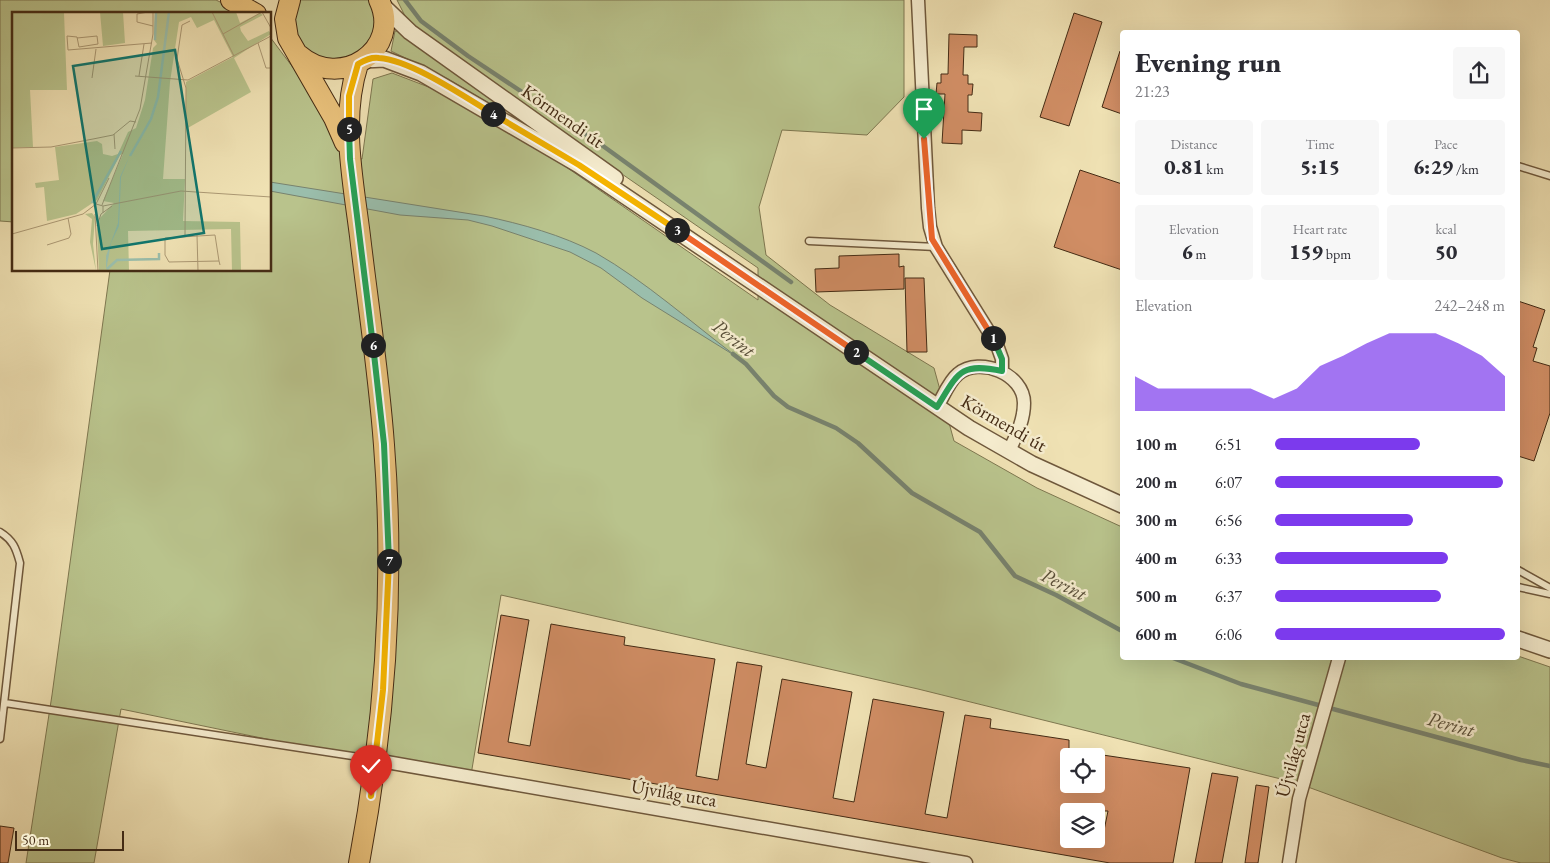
<!DOCTYPE html>
<html lang="en">
<head>
<meta charset="utf-8">
<style>
  :root { --surface:#fff; --page:#f7f7f7; --text:#2b2b33; --muted:#7c7c81; --accent:#7c3aed }
  body { margin:0; font-family:"EB Garamond",serif; background:var(--page); color:var(--text); height:100vh; display:flex; flex-direction:column; font-size:19px; white-space:nowrap }
  * { box-sizing:border-box; margin:0 }
  p { font-size:16px; color:var(--muted) }
  .icon { flex:none; width:28px; height:28px; fill:none; stroke:currentColor; stroke-width:2; stroke-linecap:round; stroke-linejoin:round }
  .map { position:relative; flex:1; overflow:hidden }
  .panel { position:absolute; left:1120px; top:30px; width:400px; height:630px; display:flex; flex-direction:column; background:var(--surface); border-radius:5px; box-shadow:0 5px 20px #0002 }
  .panel>* { flex:none }
  .tools { position:absolute; left:1060px; top:748px; display:grid; gap:10px }
  .tools a { display:grid; place-items:center; width:45px; height:45px; border-radius:5px; background:var(--surface); box-shadow:0 5px 20px #0002; font-size:25px }
  .scale { position:absolute; left:15px; bottom:12px; width:109px; box-sizing:border-box; padding-left:5px; border:2px solid #442b14; border-top:0; font-size:14px; line-height:18px; white-space:nowrap; color:#442b14; -webkit-text-stroke:4px #f5ecce; paint-order:stroke }
  .pin { position:absolute; display:grid; place-items:center; width:42px; height:42px; color:#fff; margin:-51px -21px; border-radius:50% 50% 50% 0; rotate:-45deg; box-shadow:0 0 5px #0007 }
  .pin .icon { rotate:45deg }
  .km { position:absolute; width:25px; height:25px; margin:-12px; border-radius:50%; background:#222; color:#fff; font-size:14px; line-height:25px; text-align:center }
  .round { display:grid; place-items:center; flex:none; width:52px; height:52px; border-radius:5px; background:var(--page) }
  .overview { display:flex; align-items:center; justify-content:space-between; height:85px; padding:0 15px }
  h1 { font-size:28px; font-weight:800; line-height:38px }
  .stats { display:grid; grid-template-columns:repeat(3,1fr); gap:8px; height:85px; padding:5px 15px }
  .stats div { display:grid; align-content:center; border-radius:5px; background:var(--page); text-align:center }
  .stats b { font-size:21px; font-weight:800 }
  .stats small { font-size:14px; font-weight:400 }
  .stats p { font-size:14px }
  .chart { height:140px; padding:10px 15px }
  .chart p { display:flex; justify-content:space-between }
  .chart svg { width:100%; height:90px; margin-top:5px; fill:var(--accent); opacity:.7 }
  ul { padding:0 15px; list-style:none; font-size:16px }
  li { display:grid; grid-template-columns:80px 60px 1fr; align-items:center; height:38px }
  li i { height:12px; border-radius:6px; background:var(--accent) }
  .map>svg:first-child { display:block }
  .green { fill:#b9c38c; stroke:#7e7750 }
  .water { fill:#9abeac; stroke:#78836f }
  .lines { fill:none; stroke-linecap:round; stroke-linejoin:round }
  .stream { stroke:#78836f; stroke-width:4.5 }
  .building { fill:#d08d64; stroke:#442b14; fill-rule:evenodd }
  .service-casing { stroke:#6f583c; stroke-width:9 }
  .minor-casing { stroke:#6f583c; stroke-width:15 }
  .tertiary-casing { stroke:#6f583c; stroke-width:18 }
  .primary-casing { stroke:#442b14; stroke-width:22 }
  .service { stroke:#f5ecce; stroke-width:6 }
  .minor { stroke:#f5ecce; stroke-width:12 }
  .tertiary { stroke:#f5ecce; stroke-width:15 }
  .primary { stroke:#e8c07a; stroke-width:20 }
  .split-1-casing { stroke:#fff; stroke-width:10 }
  .split-2-casing { stroke:#fff; stroke-width:10 }
  .split-3-casing { stroke:#fff; stroke-width:10 }
  .split-4-casing { stroke:#fff; stroke-width:10 }
  .split-5-casing { stroke:#fff; stroke-width:10 }
  .split-6-casing { stroke:#fff; stroke-width:10 }
  .split-7-casing { stroke:#fff; stroke-width:10 }
  .split-8-casing { stroke:#fff; stroke-width:10 }
  .split-1 { stroke:#f0652b; stroke-width:6 }
  .split-2 { stroke:#22a559; stroke-width:6 }
  .split-3 { stroke:#f0652b; stroke-width:6 }
  .split-4 { stroke:#f5b400; stroke-width:6 }
  .split-5 { stroke:#f5b400; stroke-width:6 }
  .split-6 { stroke:#22a559; stroke-width:6 }
  .split-7 { stroke:#22a559; stroke-width:6 }
  .split-8 { stroke:#f5b400; stroke-width:6 }
  .labels { text-anchor:middle; dominant-baseline:central; stroke-width:5; stroke-linejoin:round; paint-order:stroke }
  .street-label { font-size:19px; fill:#442b14; stroke:#f5ecce }
  .water-label { font-size:20px; font-style:italic; fill:#5a503a; stroke:#f5ecce }
  .inset-river { fill:none; stroke:#9abeac; stroke-width:2.5 }
  .inset-road { fill:none; stroke:#ab9873; stroke-width:1 }
  .view { fill:#0f766e; fill-opacity:0.15; stroke:#0f766e; stroke-width:2.5 }
  .inset-edge { fill:none; stroke:#442b14; stroke-width:2.5 }
</style>
</head>
<body>
<div class="map">
<svg width="1550" height="863" viewBox="0 0 1550 863">
  <rect width="100%" height="100%" fill="#efe1b3"/>
  <filter id="stains"><feTurbulence type="fractalNoise" baseFrequency=".004" numOctaves="4"/><feColorMatrix values="0 0 0 0 .2 0 0 0 0 .09 0 0 0 0 .02 0 0 0 .5 -.17"/></filter>
  <radialGradient id="worn" r=".72"><stop offset=".6" stop-color="#630" stop-opacity="0"/><stop offset="1" stop-color="#630" stop-opacity=".3"/></radialGradient>
  <path class="green" d="M 0,0 L 216,0 L 245,14 L 14,14 L 14,222 L 0,221 Z
    M 297,0 L 370,0 C 383,30 370,42 348,59 L 316,58 L 296,40 L 294,7 Z
    M 397,0 L 904,0 L 904,97 L 867,135 L 782,130 L 759,207 L 766,255 L 830,305 L 934,368 L 954,441 L 1037,488 L 1122,527 L 1122,658 L 1518,656 L 1550,667 L 1550,863 L 1521,863 L 1502,858 L 1297,783 L 918,689 L 501,595 L 470,781 L 121,709 L 94,863 L 26,863 L 52,695 L 110,270 L 270,270 L 270,37 L 328,114 L 343,158 L 362,159 L 373,79 L 392,73 L 439,91 L 533,144 L 758,300 L 758,268 L 525,107 L 408,22 Z
    M 395,31 L 397,31 L 502,107 L 497,108 L 448,79 L 391,51 Z"/>
  <path class="water" d="M 270,182 L 484,216 C 522,224 562,235 596,253 C 645,281 692,323 737,357 L 642,298 L 601,268 L 570,252 L 492,226 L 468,220 L 400,215 L 270,191 Z"/>
  <g class="lines">
    <path class="stream" d="M 405,0 L 421,21 L 468,56 L 603,146 L 791,282
      M 733,354 L 746,364 L 774,396 L 788,407 L 836,428 L 858,443 L 912,493 L 980,532 L 1015,576 L 1056,595 L 1122,631
      M 1173,658 L 1241,684 L 1521,760 L 1550,766"/>
  </g>
  <path class="building" d="M 1074,13 L 1102,22 L 1069,126 L 1040,117 Z
    M 949,34 L 977,35 L 977,47 L 964,47 L 963,75 L 968,75 L 968,84 L 973,84 L 972,95 L 968,95 L 968,112 L 982,113 L 981,131 L 962,130 L 962,144 L 942,143 L 945,94 L 936,94 L 937,83 L 941,83 L 941,74 L 948,74 Z
    M 1120,51 L 1122,51 L 1122,114 L 1102,107 Z
    M 1080,170 L 1122,184 L 1122,270 L 1054,247 Z
    M 899,254 L 899,267 L 904,266 L 904,289 L 816,292 L 815,269 L 839,268 L 839,256 Z
    M 905,278 L 924,278 L 927,352 L 907,352 Z
    M 1518,301 L 1545,310 L 1533,347 L 1537,348 L 1533,361 L 1550,366 L 1550,413 L 1534,461 L 1518,456 Z
    M 501,615 L 529,620 L 508,742 L 530,746 L 551,624 L 579,629 L 625,637 L 624,645 L 715,659 L 696,776 L 718,780 L 737,662 L 762,666 L 746,764 L 766,768 L 782,679 L 852,692 L 833,798 L 854,802 L 873,699 L 944,712 L 925,814 L 947,818 L 965,715 L 991,719 L 990,728 L 1069,740 L 1069,784 L 1096,784 L 1096,754 L 1190,768 L 1173,863 L 1110,863 L 478,753 ZM 1069,811 L 1108,811 L 1101,845 L 1069,839 Z
    M 1212,773 L 1238,777 L 1222,863 L 1195,863 Z
    M 1256,785 L 1269,787 L 1258,863 L 1245,863 Z
    M 0,826 L 14,828 L 8,863 L 0,863 Z"/>
  <g class="lines">
    <defs>
      <path id="service" d="M 1518,166 L 1550,176
        M 809,241 L 936,247
        M 0,532 C 13,540 16,548 20,563 L 0,739
        M 1518,570 L 1550,588
        M 1518,587 L 1550,594
        M 5,703 L 372,759"/>
      <path id="minor" d="M 918,0 L 928,208 L 930,227 L 936,247 L 997,345 L 1002,359 L 1002,371
        M 937,407 C 943,397 949,381 958,374 C 980,356 1024,374 1024,403 C 1024,421 1016,436 1009,451
        M 375,760 L 966,863
        M 1289,863 L 1299,799 L 1339,658"/>
      <path id="tertiary" d="M 381,4 L 410,32 L 615,178
        M 364,60 L 384,59 L 421,73 L 579,165 L 969,428 L 1032,464 L 1122,505
        M 1518,639 L 1550,650"/>
      <path id="primary" d="M 231,0 L 256,14
        M 290,0 L 285,19 L 288,38 L 334,118 L 345,143
        M 299,55 C 340,91 403,50 379,0
        M 358,64 C 340,120 353,179 360,236 C 368,305 379,375 384,445 C 395,585 385,725 359,863"/>
    </defs>
    <use href="#service" class="service-casing"/>
    <use href="#minor" class="minor-casing"/>
    <use href="#tertiary" class="tertiary-casing"/>
    <use href="#primary" class="primary-casing"/>
    <use href="#service" class="service"/>
    <use href="#minor" class="minor"/>
    <use href="#tertiary" class="tertiary"/>
    <use href="#primary" class="primary"/>
  </g>
  <g class="lines">
    <defs>
      <path id="split-1" d="M 924,139 L 932,239 L 993,338"/>
      <path id="split-2" d="M 856,352 L 937,407 C 958,373 960,362 1002,371 L 1002,359 L 993,338"/>
      <path id="split-3" d="M 677,230 L 856,352"/>
      <path id="split-4" d="M 493,114 L 579,165 L 677,230"/>
      <path id="split-5" d="M 349,129 L 349,96 L 358,64 C 365,60 371,57 379,58 C 411,60 465,97 493,114"/>
      <path id="split-6" d="M 349,129 L 350,159 L 373,345"/>
      <path id="split-7" d="M 373,345 L 384,444 L 389,561"/>
      <path id="split-8" d="M 371,796 L 383,690 L 389,561"/>
    </defs>
    <use href="#split-1" class="split-1-casing"/>
    <use href="#split-2" class="split-2-casing"/>
    <use href="#split-3" class="split-3-casing"/>
    <use href="#split-4" class="split-4-casing"/>
    <use href="#split-5" class="split-5-casing"/>
    <use href="#split-6" class="split-6-casing"/>
    <use href="#split-7" class="split-7-casing"/>
    <use href="#split-8" class="split-8-casing"/>
    <use href="#split-1" class="split-1"/>
    <use href="#split-2" class="split-2"/>
    <use href="#split-3" class="split-3"/>
    <use href="#split-4" class="split-4"/>
    <use href="#split-5" class="split-5"/>
    <use href="#split-6" class="split-6"/>
    <use href="#split-7" class="split-7"/>
    <use href="#split-8" class="split-8"/>
  </g>
  <g class="labels">
    <g class="street-label">
      <text transform="translate(563 116) rotate(35)">Körmendi út</text>
      <text transform="translate(1004 423) rotate(30)">Körmendi út</text>
      <text transform="translate(1293 755) rotate(-75)">Újvilág utca</text>
      <text transform="translate(674 793) rotate(10)">Újvilág utca</text>
    </g>
    <g class="water-label">
      <text transform="translate(734 338) rotate(38)">Perint</text>
      <text transform="translate(1064 584) rotate(27)">Perint</text>
      <text transform="translate(1451 724) rotate(15)">Perint</text>
    </g>
  </g>
  <g transform="translate(12 12)">
    <rect width="259" height="259" fill="#efe1b3"/>
    <path d="M 0,0 L 63,0 L 52,1 L 55,78 L 18,78 L 21,135 L 0,136 ZM 88,0 L 111,0 L 113,31 L 91,34 ZM 143,0 L 224,0 L 228,11 L 248,1 L 251,3 L 228,15 L 229,19 L 236,29 L 257,19 L 259,22 L 222,46 L 239,80 L 174,117 L 174,70 L 221,45 L 202,8 L 185,16 L 179,5 L 167,10 L 158,70 L 151,167 L 173,167 L 171,209 L 228,210 L 229,259 L 220,259 L 219,217 L 116,219 L 117,259 L 87,259 L 85,218 L 88,206 L 102,191 L 91,189 L 111,142 L 108,143 L 85,188 L 64,202 L 35,209 L 32,175 L 24,176 L 23,171 L 47,168 L 43,135 L 85,129 L 90,132 L 91,142 L 100,144 L 106,142 L 116,120 L 124,116 L 133,88 L 141,36 L 145,32 L 142,28 ZM 80,201 L 83,205 L 81,232 L 84,259 L 78,230 L 80,207 L 73,202 Z" fill="#b9c38c"/>
    <path d="M 118,143 L 109,165 L 107,214 L 99,231 L 94,259 L 94,244 L 106,211 L 108,165 Z" fill="#9abeac"/>
    <path class="inset-river" d="M 143,28 L 144,0M 118,144 L 139,107 L 146,85 L 157,0M 80,191 L 109,139M 95,257 L 105,248 L 147,247 L 147,241"/>
    <path class="inset-road" d="M 136,0 L 125,2 L 125,10 L 141,14M 200,0 L 222,44M 250,0 L 259,16M 211,22 L 250,0M 65,26 L 85,24 L 86,32 L 67,35 L 65,25 L 55,24 L 56,38 L 140,31M 246,31 L 254,56 L 259,56M 123,64 L 176,68 L 259,24M 127,64 L 132,32M 80,66 L 84,37M 102,122 L 103,137M 0,136 L 39,135 L 81,127 L 101,123 L 118,109 L 124,110M 84,192 L 97,166M 90,193 L 128,97 L 141,22 L 141,0M 91,194 L 169,179 L 259,185M 83,202 L 86,259M 85,214 L 89,202 L 100,194M 0,222 L 71,202 L 84,192 L 91,194 L 91,201M 173,223 L 174,76 L 165,47 L 170,13 L 178,9M 185,223 L 186,259M 35,233 L 57,226 L 59,222 L 56,206M 207,249 L 203,223 L 153,226 L 153,243 L 157,250 L 207,249 L 208,253"/>
    <path class="view" d="M 163,38 L 192,221 L 90,237 L 61,54 Z"/>
    <rect width="259" height="259" class="inset-edge"/>
  </g>
  <rect width="100%" height="100%" filter="url(#stains)"/>
  <rect width="100%" height="100%" fill="url(#worn)"/>
</svg>
<div class="tools">
<a><svg class="icon" aria-label="locate" viewBox="0 0 24 24"><circle cx="12" cy="12" r="6"/><path d="M12 2v4M12 18v4M2 12h4M18 12h4"/></svg></a>
<a><svg class="icon" aria-label="layers" viewBox="0 0 24 24"><path d="M12 4l9 5-9 5-9-5zM3 14l9 5 9-5"/></svg></a>
</div>
<div class="scale">50 m</div>
<div class="pin" style="left:924px;top:139px;background:#1e9e55"><svg class="icon" aria-label="arrive" viewBox="0 0 24 24"><path d="M6 21V4h12l-3 4 3 4H6"/></svg></div>
<div class="pin" style="left:371px;top:796px;background:#d93025"><svg class="icon" aria-label="check" viewBox="0 0 24 24"><path d="M5 12l5 5 9-10"/></svg></div>
<b class="km" style="left:993px;top:338px">1</b>
<b class="km" style="left:856px;top:352px">2</b>
<b class="km" style="left:677px;top:230px">3</b>
<b class="km" style="left:493px;top:114px">4</b>
<b class="km" style="left:349px;top:129px">5</b>
<b class="km" style="left:373px;top:345px">6</b>
<b class="km" style="left:389px;top:561px">7</b>
<section class="panel">
<div class="overview"><div><h1>Evening run</h1><p>21:23</p></div><a class="round"><svg class="icon" aria-label="share" viewBox="0 0 24 24"><path d="M12 15V3M7 8l5-5 5 5M5 13v7h14v-7"/></svg></a></div>
<div class="stats">
<div><p>Distance</p><b>0.81<small> km</small></b></div>
<div><p>Time</p><b>5:15</b></div>
<div><p>Pace</p><b>6:29<small> /km</small></b></div>
</div>
<div class="stats">
<div><p>Elevation</p><b>6<small> m</small></b></div>
<div><p>Heart rate</p><b>159<small> bpm</small></b></div>
<div><p>kcal</p><b>50</b></div>
</div>
<div class="chart"><p><span>Elevation</span>242–248 m</p>
<svg viewBox="0 0 160 44" preserveAspectRatio="none"><path d="M0 44V27L10 33L20 33L30 33L40 33L50 33L60 38L70 33L80 22L90 17L100 11L110 6L120 6L130 6L140 11L150 17L160 27V44z"/></svg>
</div>
<ul>
<li><b>100 m</b>6:51<i style="width:63%"></i></li>
<li><b>200 m</b>6:07<i style="width:99%"></i></li>
<li><b>300 m</b>6:56<i style="width:60%"></i></li>
<li><b>400 m</b>6:33<i style="width:75%"></i></li>
<li><b>500 m</b>6:37<i style="width:72%"></i></li>
<li><b>600 m</b>6:06<i style="width:100%"></i></li>
</ul>
</section>
</div>
</body>
</html>
